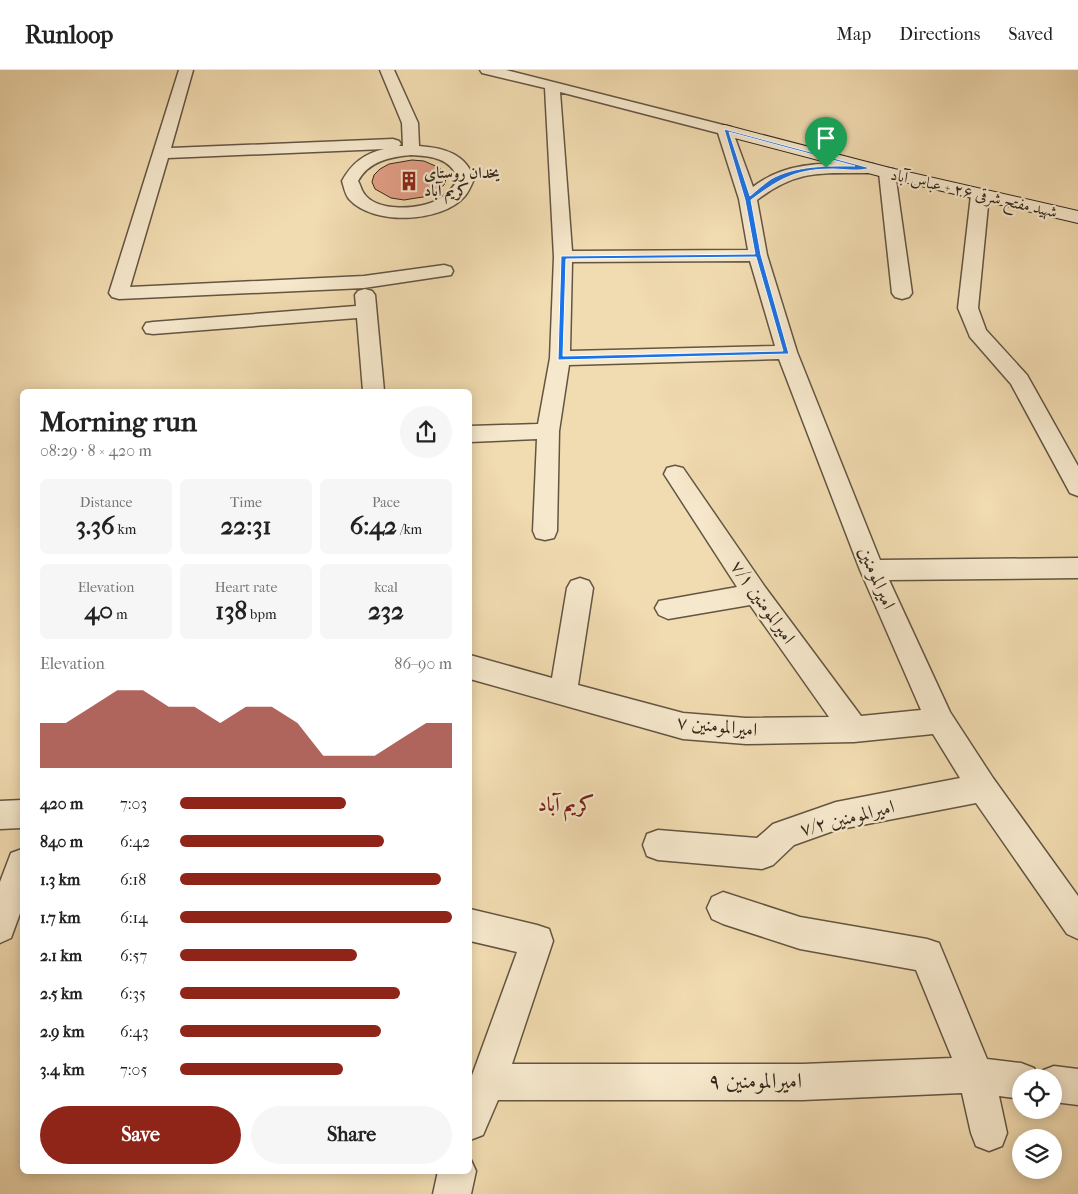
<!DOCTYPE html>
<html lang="en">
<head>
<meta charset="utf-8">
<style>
  :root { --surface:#fff; --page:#f6f6f6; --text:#222; --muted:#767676; --line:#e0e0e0; --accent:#8f2418 }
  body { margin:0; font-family:"IM FELL French Canon",Amiri,serif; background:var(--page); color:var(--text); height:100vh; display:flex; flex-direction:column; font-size:19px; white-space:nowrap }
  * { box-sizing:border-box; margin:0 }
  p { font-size:16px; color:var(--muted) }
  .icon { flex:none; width:28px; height:28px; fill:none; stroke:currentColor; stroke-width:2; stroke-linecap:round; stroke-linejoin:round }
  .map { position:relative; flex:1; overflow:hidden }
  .details { position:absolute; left:20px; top:319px; width:452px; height:785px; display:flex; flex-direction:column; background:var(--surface); border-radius:8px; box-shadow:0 2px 12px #0003 }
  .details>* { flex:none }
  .controls { position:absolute; left:1012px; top:999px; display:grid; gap:10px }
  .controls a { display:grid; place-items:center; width:50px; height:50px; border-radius:50%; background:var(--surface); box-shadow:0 2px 12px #0003; font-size:25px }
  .pin { position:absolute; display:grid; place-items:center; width:42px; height:42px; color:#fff; margin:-51px -21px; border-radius:50% 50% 50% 0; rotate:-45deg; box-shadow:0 0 5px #0007 }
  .pin .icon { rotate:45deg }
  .round { display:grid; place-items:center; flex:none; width:52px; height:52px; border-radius:26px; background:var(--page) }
  .headline { display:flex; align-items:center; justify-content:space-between; height:85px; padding:0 20px }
  h1 { font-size:28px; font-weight:700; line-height:38px }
  .metrics { display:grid; grid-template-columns:repeat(3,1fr); gap:8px; height:85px; padding:5px 20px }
  .metrics div { display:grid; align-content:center; border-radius:8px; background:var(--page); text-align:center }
  .metrics b { font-size:25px; font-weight:700 }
  .metrics small { font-size:14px; font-weight:400 }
  .metrics p { font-size:14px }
  .chart { height:140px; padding:10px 20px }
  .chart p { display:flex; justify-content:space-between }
  .chart svg { width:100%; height:90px; margin-top:5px; fill:var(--accent); opacity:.7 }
  .button { display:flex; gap:10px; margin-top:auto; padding:10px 20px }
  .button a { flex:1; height:58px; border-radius:30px; background:var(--accent); color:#fff; font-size:20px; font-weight:700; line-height:58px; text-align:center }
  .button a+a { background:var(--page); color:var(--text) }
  ul { padding:0 20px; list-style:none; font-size:16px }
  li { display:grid; grid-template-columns:80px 60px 1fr; align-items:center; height:38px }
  li i { height:12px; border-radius:6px; background:var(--accent) }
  header { display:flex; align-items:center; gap:30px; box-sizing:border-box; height:70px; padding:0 25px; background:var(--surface); border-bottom:1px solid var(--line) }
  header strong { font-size:24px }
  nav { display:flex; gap:28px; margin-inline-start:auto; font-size:18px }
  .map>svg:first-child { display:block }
  .building { fill:#e29d84; stroke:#34281e }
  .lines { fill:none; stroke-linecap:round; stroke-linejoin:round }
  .street-casing { stroke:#635542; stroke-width:3 }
  .secondary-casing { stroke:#34281e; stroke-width:2 }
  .street { fill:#f6e8cc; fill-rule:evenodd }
  .secondary { fill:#f6e8cc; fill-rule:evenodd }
  .route { fill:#1a73e8; stroke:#fff; fill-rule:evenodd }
  .labels { text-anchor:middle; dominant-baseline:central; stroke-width:4.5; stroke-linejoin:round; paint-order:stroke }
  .far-poi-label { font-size:16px; font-weight:bold; fill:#34281e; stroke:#f6e8cc; text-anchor:start }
  .far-street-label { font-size:16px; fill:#34281e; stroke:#f6e8cc }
  .street-label { font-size:19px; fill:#34281e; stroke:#f6e8cc }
  .neighbourhood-label { font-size:20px; font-weight:bold; fill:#7a1f14; stroke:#f6e8cc }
  .near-street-label { font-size:22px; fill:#34281e; stroke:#f6e8cc }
</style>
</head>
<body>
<header>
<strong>Runloop</strong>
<nav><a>Map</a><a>Directions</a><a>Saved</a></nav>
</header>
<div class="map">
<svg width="1078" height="1124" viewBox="0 0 1078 1124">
  <rect width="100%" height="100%" fill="#f1dbb0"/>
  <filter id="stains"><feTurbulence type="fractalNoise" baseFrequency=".004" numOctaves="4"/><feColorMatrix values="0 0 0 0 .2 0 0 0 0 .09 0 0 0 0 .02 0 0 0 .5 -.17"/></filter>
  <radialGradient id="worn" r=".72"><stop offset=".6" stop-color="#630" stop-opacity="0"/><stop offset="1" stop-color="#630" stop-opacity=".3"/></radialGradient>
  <path class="building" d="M 412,90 L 424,91 L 440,98 L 445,103 L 446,109 L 444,115 L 429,126 L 404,130 L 391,128 L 375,119 L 372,112 L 374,105 L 380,99 L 389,94 Z"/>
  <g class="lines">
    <defs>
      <path id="street" d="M 179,0 L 193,0 L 171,78 L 393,69 L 399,71 L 401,74 L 399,76 L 403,76 L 402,53 L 380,0 L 394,0 L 418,53 L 419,76 C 443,78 466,83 474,109 C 472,114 469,121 465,126 C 442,153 373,156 349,129 C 345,124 344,117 342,111 C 352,93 364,84 384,79 L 168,88 L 130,217 L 364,206 L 444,195 L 451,197 L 453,201 L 451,205 L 364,218 L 119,229 L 112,227 L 109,223 ZM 411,85 C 431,86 451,88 458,109 C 453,118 448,124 439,129 C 421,140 375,143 363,122 C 361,119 360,114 358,111 C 369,91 390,87 411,85 Z
        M 480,0 L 506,0 L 731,57 L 753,117 C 786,91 827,93 867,93 L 873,94 L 875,98 L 873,102 L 867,103 C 820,103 796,100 757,130 L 767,185 L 797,282 L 880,490 L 1078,488 L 1078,508 L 889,510 L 950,642 L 993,708 L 1078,826 L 1078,869 L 1067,864 L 976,733 L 836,760 L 794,775 L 773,795 L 762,799 L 658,790 L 647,786 L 643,775 L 647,764 L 658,760 L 757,768 L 773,754 L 836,732 L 960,708 L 933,664 L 854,672 L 746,674 L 683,669 L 470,609 L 470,585 L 552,608 L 567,518 L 571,511 L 580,508 L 589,511 L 593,518 L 578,615 L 683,643 L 746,648 L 829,647 L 750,535 L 668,549 L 659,545 L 655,538 L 659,531 L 737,517 L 664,404 L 667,398 L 675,396 L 683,398 L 765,517 L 861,646 L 921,640 L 860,500 L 779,289 L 569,295 L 559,361 L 557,461 L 554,468 L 545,470 L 536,468 L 533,461 L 537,369 L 470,372 L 470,356 L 538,354 L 550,288 L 554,187 L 545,18 L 482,3 ZM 560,22 L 718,63 L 739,129 L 748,180 L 572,181 ZM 750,191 L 775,276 L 570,281 L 572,192 Z
        M 887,98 L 893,99 L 895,103 L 912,223 L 909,227 L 902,229 L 895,227 L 892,223 L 879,103 L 881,99 Z
        M 980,120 L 986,121 L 989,125 L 978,238 L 986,260 L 1027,305 L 1078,396 L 1078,426 L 1070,423 L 1011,314 L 970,267 L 958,238 L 971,125 L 974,121 Z
        M 365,219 L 372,221 L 375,225 L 384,321 L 363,321 L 357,248 L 153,264 L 146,263 L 143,258 L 146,253 L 153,252 L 356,236 L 355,225 L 358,221 Z
        M 22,730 L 22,758 L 0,759 L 0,731 Z
        M 22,779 L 22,838 L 11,868 L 0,873 L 0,812 L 11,783 Z
        M 723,822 L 800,847 L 927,869 L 939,873 L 987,989 L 1021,993 L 1034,998 L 1037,1008 L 1021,1008 L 1021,1029 L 999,1026 L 1007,1063 L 1002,1076 L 989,1081 L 976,1076 L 971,1063 L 962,1023 L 803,1030 L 498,1030 L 483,1065 L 470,1070 L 470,1011 L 517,882 L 470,871 L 470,839 L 537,855 L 549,859 L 553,871 L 512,994 L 803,994 L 952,988 L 916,900 L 800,879 L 723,854 L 712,849 L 707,838 L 712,827 Z
        M 1054,996 L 1078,999 L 1078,1035 L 1054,1032 L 1054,1008 L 1039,1008 L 1041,1001 Z
        M 470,1088 L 476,1101 L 471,1124 L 433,1124 L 438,1101 L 470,1101 Z"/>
      <path id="secondary" d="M 725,55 L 890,98 L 1078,141 L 1078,153 L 887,108 L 719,64 L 717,60 L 719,56 Z"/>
    </defs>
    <use href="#street" class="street-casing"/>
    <use href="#secondary" class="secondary-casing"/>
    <use href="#street" class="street"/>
    <use href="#secondary" class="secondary"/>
  </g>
  <path class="route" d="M 724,59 L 870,98 C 860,102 843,99 832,99 C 796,99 779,109 751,130 L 761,185 L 789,284 L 558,290 L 561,186 L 755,184 L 745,130 ZM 729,62 L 855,96 C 828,96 796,95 771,109 C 764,114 757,120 750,126 ZM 756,187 L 783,281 L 563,286 L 566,189 Z"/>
  <defs>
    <symbol id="building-bare" viewBox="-9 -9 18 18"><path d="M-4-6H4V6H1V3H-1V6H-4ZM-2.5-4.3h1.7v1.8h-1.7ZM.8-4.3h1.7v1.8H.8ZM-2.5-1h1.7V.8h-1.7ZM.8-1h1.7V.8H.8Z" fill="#8f2418" stroke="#f6e8cc" stroke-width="2.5" paint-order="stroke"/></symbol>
  </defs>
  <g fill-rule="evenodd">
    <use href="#building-bare" x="395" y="97" width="28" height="28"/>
  </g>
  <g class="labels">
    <g class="far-poi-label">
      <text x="424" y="102">یخدان روستای<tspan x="424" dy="18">کریم آباد</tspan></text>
    </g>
    <g class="far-street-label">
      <text transform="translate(974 123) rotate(13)">شهید مفتح شرقی ۲۶ + عباس آباد</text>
    </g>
    <g class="street-label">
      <text transform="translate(877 508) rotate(67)">امیرالمومنین</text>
      <text transform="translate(763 532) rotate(55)">امیرالمومنین ۷/۱</text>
      <text transform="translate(717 656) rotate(6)">امیرالمومنین ۷</text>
      <text transform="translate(847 748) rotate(-14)">امیرالمومنین ۷/۲</text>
    </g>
    <g class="neighbourhood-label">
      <text x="566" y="734">کریم آباد</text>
    </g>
    <g class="near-street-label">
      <text x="755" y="1011">امیرالمومنین ۹</text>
    </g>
  </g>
  <rect width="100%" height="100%" filter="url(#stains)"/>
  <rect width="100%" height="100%" fill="url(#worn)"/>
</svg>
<div class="controls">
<a><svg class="icon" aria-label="locate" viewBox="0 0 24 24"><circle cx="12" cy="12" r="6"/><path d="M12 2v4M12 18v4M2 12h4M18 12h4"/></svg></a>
<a><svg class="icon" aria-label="layers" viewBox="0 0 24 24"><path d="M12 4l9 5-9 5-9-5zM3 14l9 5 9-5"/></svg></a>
</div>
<div class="pin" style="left:826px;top:98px;background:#1e9e55"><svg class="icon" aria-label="arrive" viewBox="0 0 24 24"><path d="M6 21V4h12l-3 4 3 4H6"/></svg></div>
<section class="details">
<div class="headline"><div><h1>Morning run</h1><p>08:29 · 8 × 420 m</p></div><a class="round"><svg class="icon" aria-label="share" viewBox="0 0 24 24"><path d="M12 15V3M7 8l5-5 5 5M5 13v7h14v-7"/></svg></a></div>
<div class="metrics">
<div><p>Distance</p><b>3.36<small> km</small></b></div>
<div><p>Time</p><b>22:31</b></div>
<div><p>Pace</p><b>6:42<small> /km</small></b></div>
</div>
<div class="metrics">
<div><p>Elevation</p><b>40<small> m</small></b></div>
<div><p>Heart rate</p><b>138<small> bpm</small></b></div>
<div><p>kcal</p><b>232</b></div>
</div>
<div class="chart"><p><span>Elevation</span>86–90 m</p>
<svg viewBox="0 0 160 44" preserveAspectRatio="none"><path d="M0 44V22L10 22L20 14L30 6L40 6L50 14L60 14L70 22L80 14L90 14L100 22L110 38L120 38L130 38L140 30L150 22L160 22V44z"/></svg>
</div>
<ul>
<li><b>420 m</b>7:03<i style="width:61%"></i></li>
<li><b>840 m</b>6:42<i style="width:75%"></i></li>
<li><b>1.3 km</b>6:18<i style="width:96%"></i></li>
<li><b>1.7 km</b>6:14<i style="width:100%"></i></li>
<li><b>2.1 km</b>6:57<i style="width:65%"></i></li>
<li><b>2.5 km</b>6:35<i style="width:81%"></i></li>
<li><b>2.9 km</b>6:43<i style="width:74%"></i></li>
<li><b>3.4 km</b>7:05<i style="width:60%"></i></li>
</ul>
<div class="button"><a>Save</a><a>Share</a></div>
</section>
</div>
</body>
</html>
